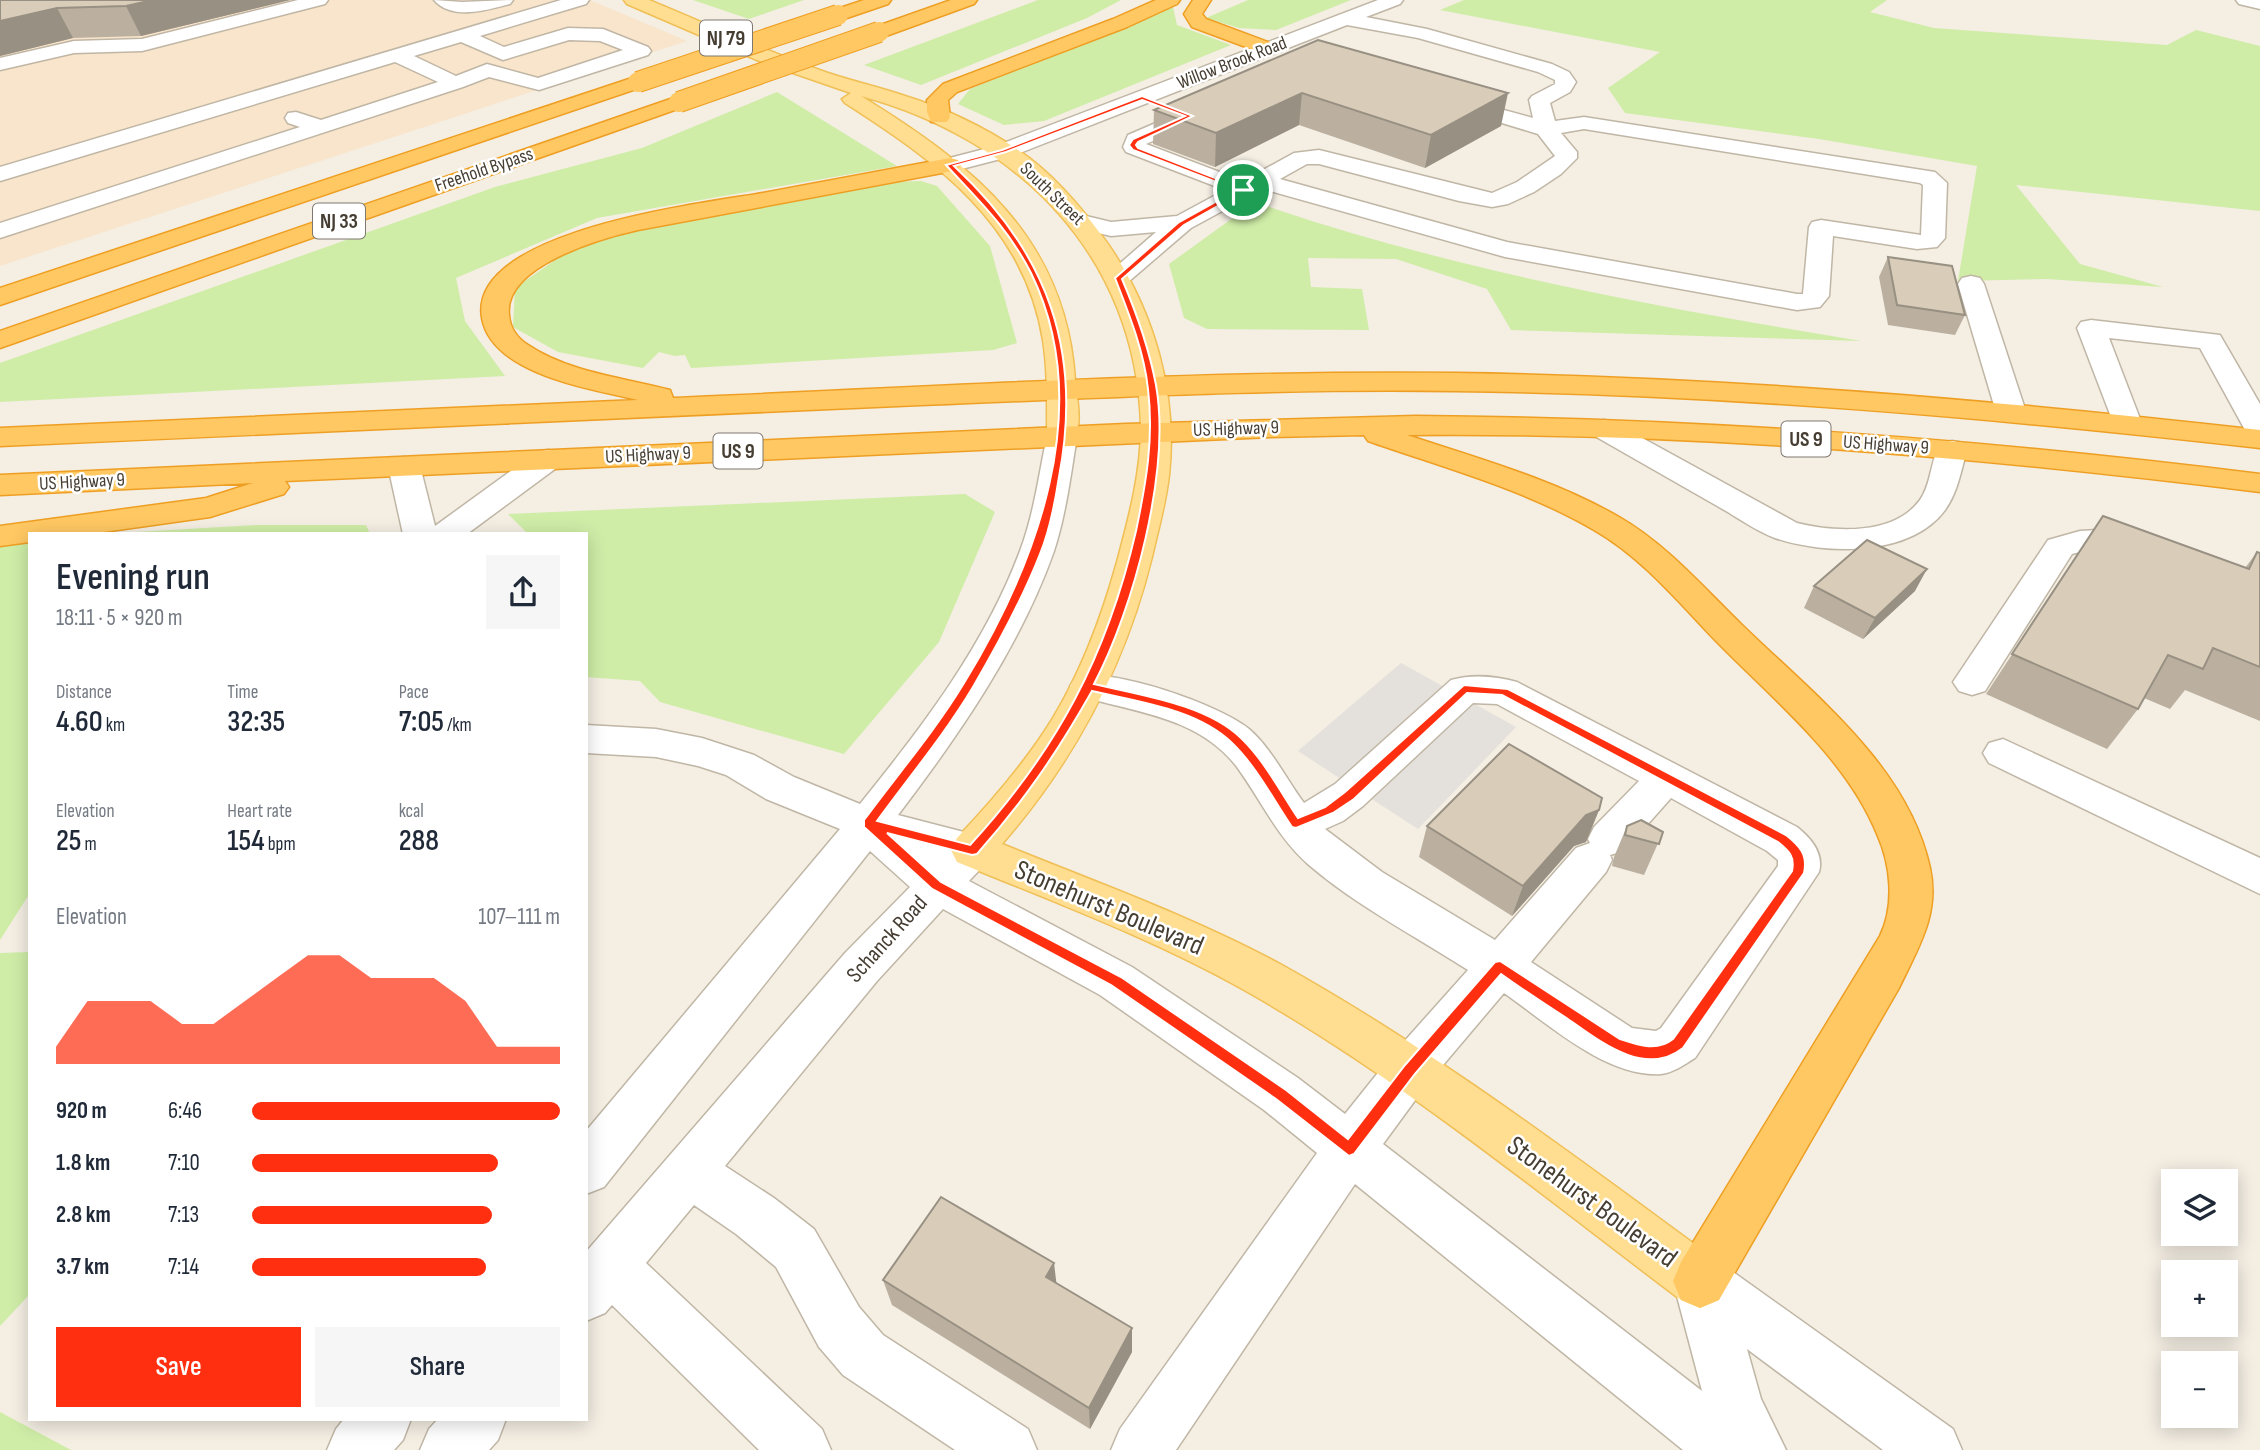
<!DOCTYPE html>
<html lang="en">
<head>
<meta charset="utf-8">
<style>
  :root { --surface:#fff; --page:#f6f6f7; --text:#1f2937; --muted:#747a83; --accent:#ff2f0f }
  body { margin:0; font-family:"Sofia Sans Condensed",sans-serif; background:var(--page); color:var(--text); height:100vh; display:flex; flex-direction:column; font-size:26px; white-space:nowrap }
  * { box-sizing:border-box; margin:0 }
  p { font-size:23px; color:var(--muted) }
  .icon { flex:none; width:38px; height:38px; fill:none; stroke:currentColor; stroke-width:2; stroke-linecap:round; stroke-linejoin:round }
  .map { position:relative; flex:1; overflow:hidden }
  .details { position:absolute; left:28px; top:532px; width:560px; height:889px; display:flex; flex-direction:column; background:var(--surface); border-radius:0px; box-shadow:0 4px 18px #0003 }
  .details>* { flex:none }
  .controls { position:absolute; left:2161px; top:1169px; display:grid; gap:14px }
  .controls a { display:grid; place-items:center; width:77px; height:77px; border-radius:0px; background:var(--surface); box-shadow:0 4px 18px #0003; font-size:35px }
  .pin { position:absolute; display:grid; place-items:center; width:60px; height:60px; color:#fff; margin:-30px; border:4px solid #fff; border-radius:50%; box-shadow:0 2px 7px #0007 }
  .round { display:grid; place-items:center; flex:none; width:74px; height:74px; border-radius:0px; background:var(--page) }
  .headline { display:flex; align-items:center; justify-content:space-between; height:119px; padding:0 28px }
  h1 { font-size:38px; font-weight:600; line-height:52px }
  .metrics { display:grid; grid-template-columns:repeat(3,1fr); gap:10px; height:119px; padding:7px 28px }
  .metrics div { display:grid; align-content:center }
  .metrics b { font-size:30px; font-weight:600 }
  .metrics small { font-size:19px; font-weight:400 }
  .metrics p { font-size:19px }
  .chart { height:196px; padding:14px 28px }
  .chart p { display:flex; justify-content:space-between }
  .chart svg { width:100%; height:126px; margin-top:7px; fill:var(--accent); opacity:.7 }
  .primary-button { display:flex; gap:14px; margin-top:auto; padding:14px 28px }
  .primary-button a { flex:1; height:80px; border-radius:0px; background:var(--accent); color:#fff; font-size:28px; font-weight:600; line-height:80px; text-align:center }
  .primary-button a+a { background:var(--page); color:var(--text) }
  ul { padding:0 28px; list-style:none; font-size:23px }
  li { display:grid; grid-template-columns:112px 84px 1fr; align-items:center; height:52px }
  li i { height:18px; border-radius:9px; background:var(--accent) }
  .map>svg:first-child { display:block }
  .commercial { fill:#f9e5cb }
  .green { fill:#cfeda7 }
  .parking { fill:#e4e1dc }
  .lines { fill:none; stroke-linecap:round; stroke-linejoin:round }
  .minor-casing { stroke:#c0b6a5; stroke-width:3 }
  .major-casing { stroke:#f0bf55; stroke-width:3 }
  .highway-casing { stroke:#ee9f23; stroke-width:3 }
  .minor { fill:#fff; fill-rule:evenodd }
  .major { fill:#ffde91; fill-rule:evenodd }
  .highway { fill:#ffc863; fill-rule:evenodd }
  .highway-bridge-casing { stroke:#ee9f23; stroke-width:22; stroke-linecap:butt }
  .highway-bridge { stroke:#ffc863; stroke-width:20 }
  .wall { fill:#bbb0a0 }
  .shaded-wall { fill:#989082 }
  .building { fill:#d9cdba; stroke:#989082; stroke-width:2 }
  .route { fill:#ff2f0f; stroke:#fff; stroke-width:2; fill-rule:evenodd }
  .labels { text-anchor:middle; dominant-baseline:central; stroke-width:5; stroke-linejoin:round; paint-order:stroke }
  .far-street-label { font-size:19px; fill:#463e33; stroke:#fff }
  .shield { fill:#fff; stroke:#7e7870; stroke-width:2 }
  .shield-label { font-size:21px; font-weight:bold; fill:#463e33 }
  .street-label { font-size:23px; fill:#463e33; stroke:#fff }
  .near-street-label { font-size:28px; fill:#463e33; stroke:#fff }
</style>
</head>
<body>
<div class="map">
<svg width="2260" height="1450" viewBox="0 0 2260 1450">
  <rect width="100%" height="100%" fill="#f4eee3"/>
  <path class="commercial" d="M 0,0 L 590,0 L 687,41 L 0,266 Z"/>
  <path class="green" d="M 693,0 L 804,0 L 749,19 Z
    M 1038,0 L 1121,0 L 1087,18 L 921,85 L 864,65 Z
    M 1248,0 L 1351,0 L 1276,30 L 1239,28 L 1206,18 Z
    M 1464,0 L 1887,0 L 1870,12 L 1934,28 L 2167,45 L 2196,30 L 2260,46 L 2260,211 L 2016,185 L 2080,264 L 2163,287 L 2047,279 L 1958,281 L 1977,166 L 1819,139 L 1625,113 L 1608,88 L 1660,52 L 1440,10 Z
    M 1173,7 L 1177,25 L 1231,45 L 1044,121 L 1004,125 L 958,104 L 970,89 Z
    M 777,92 L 897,166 L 597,218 L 456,278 L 465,321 L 505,376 L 0,402 L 0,363 L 495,187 L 642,148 Z
    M 921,181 L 937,186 L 990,246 L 1017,343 L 993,350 L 691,368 L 685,355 L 675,356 L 659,352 L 643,368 L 558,352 L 513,327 L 515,288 L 571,249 L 614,235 L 893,182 Z
    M 1255,202 C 1451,270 1657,307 1861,341 L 1511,330 L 1487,289 L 1396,259 L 1308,258 L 1311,287 L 1362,289 L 1369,330 L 1207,329 L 1184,318 L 1169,264 Z
    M 965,494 L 995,512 L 939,642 L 844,754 L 660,702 L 640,681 L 586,677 L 586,534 L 528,534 L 508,514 Z
    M 258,525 L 366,525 L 370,534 L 101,534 Z
    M 30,542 L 30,893 L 0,940 L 0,547 Z
    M 30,952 L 30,1294 L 0,1326 L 0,953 Z
    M 0,1412 L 71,1450 L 0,1450 Z"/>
  <path class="parking" d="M 1401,663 L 1516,727 L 1418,829 L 1298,751 Z"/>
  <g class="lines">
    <defs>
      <path id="minor" d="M 298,0 L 328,0 L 325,4 L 142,51 L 74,53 L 0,70 L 0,58 L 74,41 L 142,39 Z
        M 434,0 L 462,2 L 513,0 L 510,4 C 487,10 452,21 434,0 Z
        M 561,0 L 589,0 L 586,4 L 480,36 L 504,47 L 568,28 L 603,29 L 648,47 L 651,51 L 648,55 L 539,90 L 489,77 L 463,87 L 0,238 L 0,223 L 300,127 L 288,123 L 285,118 L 288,113 L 296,112 L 321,120 L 438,82 L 395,62 L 0,181 L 0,167 ZM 569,40 L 600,41 L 623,50 L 538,78 L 487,64 L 456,76 L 414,56 L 461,42 L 503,60 Z
        M 1378,0 L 1403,0 L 1400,4 L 1366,17 L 1427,29 L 1552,64 L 1569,72 L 1576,82 L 1570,92 L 1550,103 L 1555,121 L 1584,117 L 1935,172 L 1947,183 L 1945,238 L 1937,247 L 1917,249 L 1833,236 L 1829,296 L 1820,307 L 1797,310 L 1505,257 L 1263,189 L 1191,228 L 1127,283 L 1118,286 L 1109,283 L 1105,278 L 1109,273 L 1156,232 L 1111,236 L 1073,227 L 1070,222 L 1073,217 L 1082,215 L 1111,222 L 1177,216 L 1225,190 L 1126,152 L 1123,147 L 1128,135 L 1172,116 L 1168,111 L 1172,107 L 1186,107 L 1201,116 L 1198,121 L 1146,144 L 1243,181 L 1294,153 L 1319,150 L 1492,193 L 1517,182 L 1555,156 L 1538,134 L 1446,106 L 1443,102 L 1446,98 L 1453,96 L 1533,118 L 1529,100 L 1532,96 L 1555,84 L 1555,80 L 1538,72 L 1418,38 L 1347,25 L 1012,156 L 950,172 L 942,170 L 939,165 L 942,160 L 996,146 ZM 1584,129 L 1920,183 L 1923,185 L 1921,235 L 1821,220 L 1812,222 L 1809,227 L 1803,294 L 1797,294 L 1507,242 L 1280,179 L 1307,164 L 1319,164 L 1459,201 L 1492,207 L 1508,204 L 1534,192 L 1561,174 L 1577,158 L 1577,152 L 1561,133 Z
        M 2236,0 L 2260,0 L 2260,9 L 2239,4 Z
        M 1971,276 L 1980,278 L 1984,284 L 2026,412 L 2021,418 L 2011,421 L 2001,418 L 1996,412 L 1958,284 L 1962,278 Z
        M 2091,320 L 2220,335 L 2260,404 L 2260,439 L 2249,436 L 2245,430 L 2200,348 L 2109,338 L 2142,424 L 2138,430 L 2127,433 L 2116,430 L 2077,328 L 2081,322 Z
        M 1604,420 L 1615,423 L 1797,523 C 1834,532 1894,536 1920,500 C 1932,483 1930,460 1941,443 L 1952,441 L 1963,443 L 1967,450 C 1961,470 1958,492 1945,510 C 1910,557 1825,555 1775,538 C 1756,531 1737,517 1719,507 C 1677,483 1635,459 1593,435 L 1589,429 L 1593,423 Z
        M 1062,427 L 1073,430 L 1077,436 C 1071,474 1066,514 1054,551 C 1020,647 959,735 898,815 L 987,838 L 993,850 L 987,862 L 969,881 L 1132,967 L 1298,1078 L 1345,1114 L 1393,1054 L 1468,970 C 1415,936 1357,906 1309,865 C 1277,837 1261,800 1237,767 C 1198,716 1133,712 1076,695 L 1070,686 L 1076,677 C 1111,667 1220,705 1249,729 C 1272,749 1286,779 1304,803 L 1335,784 L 1451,680 C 1472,674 1496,676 1517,682 L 1797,827 C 1811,838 1824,854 1819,872 L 1695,1058 C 1685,1064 1673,1073 1661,1074 C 1607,1078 1547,1023 1504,993 L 1427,1084 L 1383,1144 L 1702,1391 L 1673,1281 L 1681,1262 L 1700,1254 L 1719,1262 L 1953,1429 L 1962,1450 L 1883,1450 L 1747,1349 L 1761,1399 L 1786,1450 L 1683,1450 L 1355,1184 L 1176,1450 L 1111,1450 L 1120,1429 L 1317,1153 L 1264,1110 L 1100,995 L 943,909 L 877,981 L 725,1166 L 774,1198 L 814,1229 L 859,1307 L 883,1335 L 1028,1429 L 1037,1450 L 955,1450 L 843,1375 L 819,1347 L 776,1267 L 736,1234 L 694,1205 L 646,1263 L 822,1429 L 831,1450 L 759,1450 L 612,1305 L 605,1313 L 586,1321 L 586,1252 L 845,953 L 910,887 L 870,851 L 604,1187 L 586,1194 L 586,1131 L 840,829 L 766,799 L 726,775 L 698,766 L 656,757 L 586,753 L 586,725 L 656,729 L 702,738 L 754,755 L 794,777 L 860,804 C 923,726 985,645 1020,551 C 1034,514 1039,474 1047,436 L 1051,430 ZM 1473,703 L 1497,704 L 1639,781 L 1594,827 L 1588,839 L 1590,843 L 1576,848 L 1495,940 L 1382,872 L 1325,829 L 1343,821 L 1363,806 ZM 1671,798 L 1767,851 L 1778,860 L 1778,866 L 1661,1028 L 1656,1031 L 1632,1028 L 1531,962 L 1606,872 L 1612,860 L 1610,855 L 1624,851 Z
        M 548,450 L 559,452 L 563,459 L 559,466 L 467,534 L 403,534 L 388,466 L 393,459 L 404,457 L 415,459 L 420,466 L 435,526 L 537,452 Z
        M 2098,530 L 2149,540 L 2154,547 L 2149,554 C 2124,561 2099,545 2072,554 L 1985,691 L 1972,695 L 1959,691 L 1953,682 L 2048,540 L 2080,531 Z
        M 2003,739 L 2260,858 L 2260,894 L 1989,763 L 1983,753 L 1989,743 Z
        M 344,1419 L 411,1419 L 403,1440 L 394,1450 L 327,1450 L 336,1429 Z
        M 438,1419 L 506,1419 L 498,1440 L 489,1450 L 420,1450 L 429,1429 Z"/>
      <path id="major" d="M 624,0 L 649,0 C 707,24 765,51 825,72 C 851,81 879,87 905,96 C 944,108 984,127 1018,150 C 1054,174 1083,209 1108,244 C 1154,311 1178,394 1169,475 C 1166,503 1158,530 1152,557 C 1125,666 1075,760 1002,844 C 1095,882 1191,916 1280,964 C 1435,1050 1576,1158 1719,1262 L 1727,1281 L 1719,1300 L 1700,1308 L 1681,1300 C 1539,1193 1401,1079 1246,991 C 1154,939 1054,902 957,862 L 951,850 L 957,838 C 992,801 1026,762 1053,718 C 1082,670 1102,616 1117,562 C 1129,517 1141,473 1141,427 C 1137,256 1019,139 861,96 C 973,165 1066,238 1075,380 C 1077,398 1083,428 1073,442 L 1062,445 L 1051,442 L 1047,436 C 1047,404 1048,372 1043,340 C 1024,224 937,162 845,103 L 842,99 L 851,93 L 764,63 L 627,4 Z"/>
      <path id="highway" d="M 864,0 L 891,0 L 888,4 L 838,21 L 829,15 L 831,11 Z
        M 951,0 L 977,0 L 974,4 L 886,36 L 872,36 L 870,32 L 872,28 Z
        M 1156,0 L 1180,0 L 1177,4 L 1127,27 L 957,92 L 948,100 L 950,117 L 947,122 L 931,122 L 927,112 L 927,100 L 943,84 L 1113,19 Z
        M 1193,0 L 1211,0 L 1202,14 L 1206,19 L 1276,45 L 1279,49 L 1269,55 L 1262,53 L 1192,27 L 1184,14 Z
        M 638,76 L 645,78 L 648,82 L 645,86 L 0,305 L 0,288 Z
        M 679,96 L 686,98 L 689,102 L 686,106 L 0,348 L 0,331 Z
        M 950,158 L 958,160 L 961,165 L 958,170 L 638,230 C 602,238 503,266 509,315 C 510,328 517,338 528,345 C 568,372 624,378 670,390 L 673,398 C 933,387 1195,370 1456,373 C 1725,377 1993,400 2260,430 L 2260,448 C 1993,418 1724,394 1455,391 C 1269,388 1083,399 898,406 C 598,419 299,433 0,446 L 0,428 L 638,400 C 593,389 492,375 482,318 C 467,230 706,203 763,193 C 825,181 888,170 950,158 Z
        M 1416,416 C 1699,418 1980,439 2260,474 L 2260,492 C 1978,457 1692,432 1407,435 C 1479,459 1553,479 1619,517 C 1666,544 1703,587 1742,625 C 1813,694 1908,766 1930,868 C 1940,914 1918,948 1899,988 L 1719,1300 L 1700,1308 L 1681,1300 L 1673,1281 L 1681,1262 L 1880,936 C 1895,905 1891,865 1877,834 C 1846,758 1775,701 1719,644 C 1680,604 1643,558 1594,530 C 1524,489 1445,468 1368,441 L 1364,435 L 1271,437 L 285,481 L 289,487 L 284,494 L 210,517 L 89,534 L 30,534 L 30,542 L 0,546 L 0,526 L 206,498 L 253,483 L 0,495 L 0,475 L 1126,424 Z"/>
    </defs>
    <use href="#minor" class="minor-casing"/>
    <use href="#major" class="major-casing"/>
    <use href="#highway" class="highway-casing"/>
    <use href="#minor" class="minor"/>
    <use href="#major" class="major"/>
    <use href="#highway" class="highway"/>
    <defs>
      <path id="highway-bridge" d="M 638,82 L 838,15
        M 679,102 L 879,32"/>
    </defs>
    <use href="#highway-bridge" class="highway-bridge-casing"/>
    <use href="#highway-bridge" class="highway-bridge"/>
  </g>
  <path class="wall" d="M 0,0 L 290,0 L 141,36 L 73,38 L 0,56 Z
    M 1318,40 L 1501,126 L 1425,168 L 1299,125 L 1215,167 L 1153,144 L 1154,110 Z
    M 1888,257 L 1965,315 L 1955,335 L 1888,325 L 1879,277 Z
    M 2103,516 L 2245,568 L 2257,552 L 2260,553 L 2260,721 L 2185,690 L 2170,709 L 2144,698 L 2138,709 L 2107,749 L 1986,694 Z
    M 1814,586 L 1915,591 L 1863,639 L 1804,608 Z
    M 1599,810 L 1586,842 L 1574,846 L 1512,916 L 1419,857 L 1427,826 Z
    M 1627,826 L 1663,832 L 1644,875 L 1612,866 L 1614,857 Z
    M 883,1280 L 1056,1284 L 1132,1352 L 1090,1429 L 892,1305 Z"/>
  <path class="shaded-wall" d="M 153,0 L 290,0 L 141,36 L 126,6 Z
    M 57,8 L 73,38 L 0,56 L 0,21 Z
    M 1302,93 L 1299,125 L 1215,167 L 1216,133 Z
    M 1508,93 L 1501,126 L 1425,168 L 1431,135 Z
    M 1927,569 L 1915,591 L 1863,639 L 1875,618 Z
    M 1599,810 L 1586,842 L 1574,846 L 1512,916 L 1523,886 L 1586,815 Z
    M 1054,1263 L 1057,1288 L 1046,1277 Z
    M 1132,1328 L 1132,1352 L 1090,1429 L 1089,1408 Z"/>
  <path class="building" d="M 0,0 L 153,0 L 126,6 L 57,8 L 0,21 Z
    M 1318,40 L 1508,93 L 1431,135 L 1302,93 L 1216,133 L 1154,110 Z
    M 1888,257 L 1952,266 L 1965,315 L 1897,305 Z
    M 2103,516 L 2249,569 L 2257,552 L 2260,553 L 2260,667 L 2213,648 L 2203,669 L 2168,655 L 2138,709 L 2012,654 Z
    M 1867,540 L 1927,569 L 1875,618 L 1814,586 Z
    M 1509,744 L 1602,798 L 1599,810 L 1586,815 L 1523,886 L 1427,826 Z
    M 1641,820 L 1663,832 L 1659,844 L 1625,835 L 1627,826 Z
    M 941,1197 L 1054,1263 L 1046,1277 L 1132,1328 L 1089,1408 L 883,1280 Z"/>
  <path class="route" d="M 1142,96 L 1193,116 L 1138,142 L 1136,145 L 1138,148 L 1246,190 L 1184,225 L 1122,279 C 1137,314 1149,348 1156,385 C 1171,470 1134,608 1094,684 C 1140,695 1206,704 1241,738 C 1264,760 1280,791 1298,818 L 1325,807 L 1345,792 L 1464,685 L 1508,689 L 1786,835 C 1800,846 1808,855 1804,873 L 1683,1048 C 1644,1079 1597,1039 1565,1017 C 1543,1003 1522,989 1501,974 L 1415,1074 L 1354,1154 L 1349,1156 L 1276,1099 L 1111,985 L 932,889 L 864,827 L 864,820 C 897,775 935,731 964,683 C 1036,565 1097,408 1031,273 C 1008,228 979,201 946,165 L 1002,150 ZM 1142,100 L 1185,116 L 1133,139 L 1129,145 L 1133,150 L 1237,190 L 1179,222 L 1115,278 C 1129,314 1144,351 1148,389 C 1154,439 1146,483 1136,531 C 1107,656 1057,750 970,845 L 877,821 C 909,777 945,734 973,687 C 998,644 1022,600 1040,554 C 1050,530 1055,503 1059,477 C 1083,351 1048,253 954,166 L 1006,152 ZM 1092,691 C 1138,702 1197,709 1232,743 C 1256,766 1273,799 1292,827 L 1296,828 L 1333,813 L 1354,799 L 1467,693 L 1502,695 L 1778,842 C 1789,851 1795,856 1792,871 L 1673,1039 C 1657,1052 1638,1045 1620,1039 L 1500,961 L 1495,962 L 1405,1065 L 1348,1139 L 1286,1090 L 1121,977 L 941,882 L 887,833 L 972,855 L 977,854 C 1024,801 1057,753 1092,691 Z"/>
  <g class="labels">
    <g class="far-street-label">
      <text transform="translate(1232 63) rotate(-21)">Willow Brook Road</text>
      <text transform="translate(484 170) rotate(-19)">Freehold Bypass</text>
      <text transform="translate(1052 194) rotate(44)">South Street</text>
      <text transform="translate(1236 429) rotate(-2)">US Highway 9</text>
      <text transform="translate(1886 445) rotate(4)">US Highway 9</text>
      <text transform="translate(648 455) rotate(-3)">US Highway 9</text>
      <text transform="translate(82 482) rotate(-3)">US Highway 9</text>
    </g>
    <g class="shield">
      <rect x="700" y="20.5" width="52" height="35" rx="5"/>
      <rect x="313" y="203.5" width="52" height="35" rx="5"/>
      <rect x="1781.5" y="421.5" width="49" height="35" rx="5"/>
      <rect x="713.5" y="433.5" width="49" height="35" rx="5"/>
    </g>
    <g class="shield-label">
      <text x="726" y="38">NJ 79</text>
      <text x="339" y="221">NJ 33</text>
      <text x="1806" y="439">US 9</text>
      <text x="738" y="451">US 9</text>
    </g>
    <g class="street-label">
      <text transform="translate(887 939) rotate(-48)">Schanck Road</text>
    </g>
    <g class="near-street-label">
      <text transform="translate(1109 908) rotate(23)">Stonehurst Boulevard</text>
      <text transform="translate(1592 1202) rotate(36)">Stonehurst Boulevard</text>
    </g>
  </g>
</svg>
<div class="controls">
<a><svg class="icon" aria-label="layers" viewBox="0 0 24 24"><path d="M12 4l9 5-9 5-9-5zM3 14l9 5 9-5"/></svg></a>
<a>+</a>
<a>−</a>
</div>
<div class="pin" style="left:1243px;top:190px;background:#1e9e55"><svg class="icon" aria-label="arrive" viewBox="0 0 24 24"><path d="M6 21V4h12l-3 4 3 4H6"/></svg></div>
<section class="details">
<div class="headline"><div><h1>Evening run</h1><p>18:11 · 5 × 920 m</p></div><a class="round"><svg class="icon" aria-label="share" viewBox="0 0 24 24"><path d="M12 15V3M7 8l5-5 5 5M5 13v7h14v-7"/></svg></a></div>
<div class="metrics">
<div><p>Distance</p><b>4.60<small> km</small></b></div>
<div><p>Time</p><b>32:35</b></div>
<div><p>Pace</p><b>7:05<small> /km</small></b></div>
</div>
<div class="metrics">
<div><p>Elevation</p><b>25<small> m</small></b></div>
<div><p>Heart rate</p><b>154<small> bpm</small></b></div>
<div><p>kcal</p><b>288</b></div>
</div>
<div class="chart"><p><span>Elevation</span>107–111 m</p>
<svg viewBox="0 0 160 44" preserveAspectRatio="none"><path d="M0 44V38L10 22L20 22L30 22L40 30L50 30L60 22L70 14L80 6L90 6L100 14L110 14L120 14L130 22L140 38L150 38L160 38V44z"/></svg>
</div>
<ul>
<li><b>920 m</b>6:46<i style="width:100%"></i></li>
<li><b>1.8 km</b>7:10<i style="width:80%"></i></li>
<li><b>2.8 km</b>7:13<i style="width:78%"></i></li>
<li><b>3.7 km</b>7:14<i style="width:76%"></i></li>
</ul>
<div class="primary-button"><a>Save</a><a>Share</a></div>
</section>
</div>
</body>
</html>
